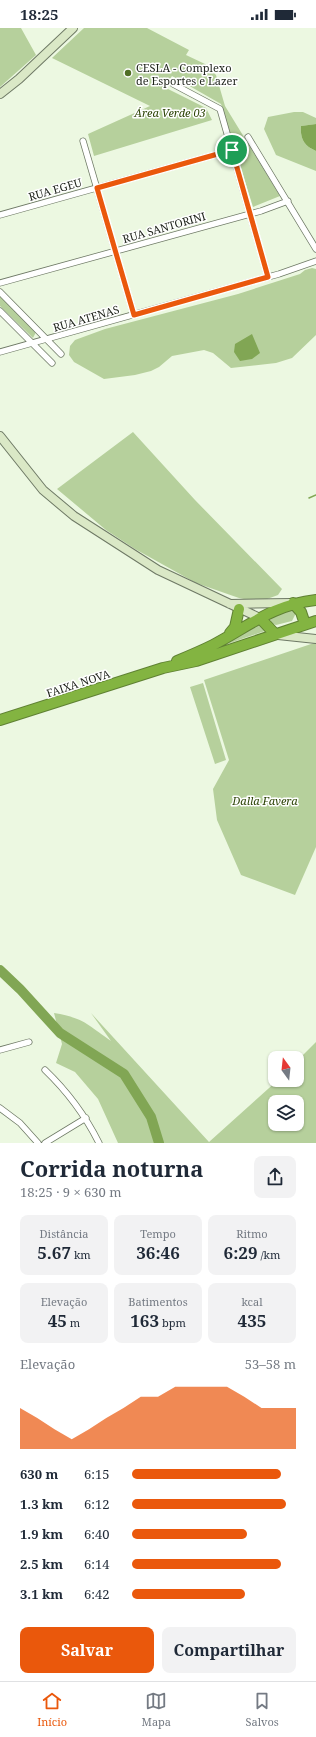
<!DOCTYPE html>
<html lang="pt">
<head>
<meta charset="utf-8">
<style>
  :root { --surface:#fff; --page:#f2f2f3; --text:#1f2937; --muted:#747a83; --line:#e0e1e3; --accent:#ea580c }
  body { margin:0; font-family:"Noto Serif",serif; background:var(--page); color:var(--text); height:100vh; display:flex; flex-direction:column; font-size:15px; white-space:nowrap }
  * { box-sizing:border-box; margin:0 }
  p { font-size:13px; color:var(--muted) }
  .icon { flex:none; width:22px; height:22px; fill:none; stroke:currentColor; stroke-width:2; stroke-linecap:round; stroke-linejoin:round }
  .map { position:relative; height:1115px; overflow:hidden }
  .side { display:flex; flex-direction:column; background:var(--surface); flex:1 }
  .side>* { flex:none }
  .needle { width:26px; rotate:345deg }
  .tools { position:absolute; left:268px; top:1023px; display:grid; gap:8px }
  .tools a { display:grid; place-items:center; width:36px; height:36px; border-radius:8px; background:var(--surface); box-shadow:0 1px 3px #0004; font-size:20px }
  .pin { position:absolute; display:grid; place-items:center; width:34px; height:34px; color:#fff; margin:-17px; border:2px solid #fff; border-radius:50%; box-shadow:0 1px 4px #0007 }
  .round { display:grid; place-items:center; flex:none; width:42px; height:42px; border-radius:8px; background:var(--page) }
  .headline { display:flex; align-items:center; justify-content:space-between; height:68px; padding:0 20px }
  h1 { font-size:22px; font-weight:700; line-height:30px }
  .figures { display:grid; grid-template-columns:repeat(3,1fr); gap:6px; height:68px; padding:4px 20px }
  .figures div { display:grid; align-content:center; border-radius:8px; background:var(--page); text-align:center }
  .figures b { font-size:17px; font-weight:700 }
  .figures small { font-size:11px; font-weight:400 }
  .figures p { font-size:11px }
  .chart { height:112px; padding:8px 20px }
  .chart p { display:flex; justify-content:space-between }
  .chart svg { width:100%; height:72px; margin-top:4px; fill:var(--accent); opacity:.7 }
  .cta { display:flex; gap:8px; margin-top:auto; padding:8px 20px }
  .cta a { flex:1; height:46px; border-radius:8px; background:var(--accent); color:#fff; font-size:16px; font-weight:700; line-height:46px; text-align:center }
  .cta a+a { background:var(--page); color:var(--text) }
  ul { padding:0 20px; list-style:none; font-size:13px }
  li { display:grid; grid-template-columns:64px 48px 1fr; align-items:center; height:30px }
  li i { height:10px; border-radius:5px; background:var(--accent) }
  .status { display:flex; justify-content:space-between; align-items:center; height:28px; padding:0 20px; background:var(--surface); direction:ltr }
  .status svg { height:11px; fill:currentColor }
  .tab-bar { display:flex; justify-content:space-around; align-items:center; height:56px; border-top:1px solid var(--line); background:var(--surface); font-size:11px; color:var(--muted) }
  .tab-bar a { display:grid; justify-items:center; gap:2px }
  .tab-bar .current { color:var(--accent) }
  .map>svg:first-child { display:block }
  .green { fill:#b6d09c; fill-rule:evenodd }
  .water { fill:#81a654 }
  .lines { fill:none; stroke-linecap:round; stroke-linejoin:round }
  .stream { stroke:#81a654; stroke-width:1.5 }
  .river { stroke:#81a654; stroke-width:10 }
  .street-casing { stroke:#6e7965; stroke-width:7 }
  .secondary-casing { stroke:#6e7965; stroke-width:10 }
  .highway-casing { stroke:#5f8133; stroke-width:12 }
  .street { stroke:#fff; stroke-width:5.5 }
  .secondary { stroke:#dae8c6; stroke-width:8 }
  .highway { stroke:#83b441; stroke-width:10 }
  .route-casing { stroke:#fff; stroke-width:8 }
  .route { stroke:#ea580c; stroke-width:5 }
  .poi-dot { fill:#4f6e24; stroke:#fff; stroke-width:1.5 }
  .labels { text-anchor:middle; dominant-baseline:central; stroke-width:3; stroke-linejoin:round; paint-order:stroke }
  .poi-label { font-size:11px; fill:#1d2219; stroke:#fff; text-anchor:start }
  .park-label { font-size:11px; font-style:italic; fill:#2b4204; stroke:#fff }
  .street-label { font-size:11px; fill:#1d2219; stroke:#fff }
</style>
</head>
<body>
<div class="status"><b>18:25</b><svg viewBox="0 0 49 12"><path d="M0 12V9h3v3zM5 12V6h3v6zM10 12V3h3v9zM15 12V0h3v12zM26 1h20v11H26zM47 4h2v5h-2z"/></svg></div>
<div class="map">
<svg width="316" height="1115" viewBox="0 0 316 1115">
  <rect width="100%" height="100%" fill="#ecf8e1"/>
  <path class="green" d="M 0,0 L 21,0 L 36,27 L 0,59 Z
    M 84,0 L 147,0 L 189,22 L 186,27 L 205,36 L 216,47 L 225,78 L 280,168 L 253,179 L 221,76 L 172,48 L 164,59 L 206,80 L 212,92 L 94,128 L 88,106 L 150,78 L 52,30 Z
    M 294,84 L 303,84 L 316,90 L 316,96 L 301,98 C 300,111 304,118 316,123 L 316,143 L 276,127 L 264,101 L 268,89 Z
    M 312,240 L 316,241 L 316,307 L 292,330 L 276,335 L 231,340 L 213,325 L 204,322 L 172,328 L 159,339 L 151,343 L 135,347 L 104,351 L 74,334 L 69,327 L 70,318 L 75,312 L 105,301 L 238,266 L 300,246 L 305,242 Z
    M 0,267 L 36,304 L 33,310 L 0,278 Z
    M 133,404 L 195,472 L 282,561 L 278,567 L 259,574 L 239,570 L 196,555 L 135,521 L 106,502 L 57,461 Z
    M 290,580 L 296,585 L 292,593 L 276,597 L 271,595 L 270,590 Z
    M 260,596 L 265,603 L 213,621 L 240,608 Z
    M 314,615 L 316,615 L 316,819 L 295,867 L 241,847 L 217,792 L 213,761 L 229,732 L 204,652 Z
    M 203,655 L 226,732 L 215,736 L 190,659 Z
    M 54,985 C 84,990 88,997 111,1013 L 91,985 L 209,1114 L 278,1052 L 297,1052 L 297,1033 L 316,1014 L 316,1115 L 118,1115 L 98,1071 L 75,1044 L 56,1035 L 62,1016 ZM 275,1074 L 297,1074 L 297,1096 L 275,1096 Z"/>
  <path class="water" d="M 316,96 L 316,123 C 304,118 300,111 301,98 Z
    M 252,306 L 260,325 L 252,331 L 240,333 L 234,324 L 235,316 Z"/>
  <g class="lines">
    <path class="stream" d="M 309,470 L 316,467"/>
    <path class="river" d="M 0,942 L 20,961 L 60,1005 L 124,1046 L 151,1089 L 159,1115"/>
    <defs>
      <path id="street" d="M 173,56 L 220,81 L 268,249
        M 248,109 L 316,221
        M 83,113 L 134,287
        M 0,187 L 232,122
        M 0,255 L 261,183 L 288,173
        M 0,264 L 61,326
        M 0,283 L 52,335
        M 0,324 L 279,246 L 316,233
        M 0,1022 L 29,1014
        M 45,1042 C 68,1064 85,1087 99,1115
        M 0,1080 L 20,1095 L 38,1115
        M 45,1115 L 86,1090"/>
      <path id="secondary" d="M 0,66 L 19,51 L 73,0
        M 0,408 L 43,462 L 74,488 L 158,542 L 260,590
        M 230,576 L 291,575
        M 278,607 L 316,611"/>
      <path id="highway" d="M 293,575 L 301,584 L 305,596
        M 260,590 L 275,606
        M 230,605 L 235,599 L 239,581
        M 177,633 C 189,628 201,623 213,617 C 251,597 272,577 316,572
        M 0,692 L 163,640 L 196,633 L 316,593"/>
    </defs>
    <use href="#street" class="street-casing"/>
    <use href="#secondary" class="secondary-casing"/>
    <use href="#highway" class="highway-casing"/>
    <use href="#street" class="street"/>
    <use href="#secondary" class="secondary"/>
    <use href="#highway" class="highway"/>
  </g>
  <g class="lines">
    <defs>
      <path id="route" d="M 232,122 L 268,249 L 134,287 L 97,160 Z"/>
    </defs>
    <use href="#route" class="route-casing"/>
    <use href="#route" class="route"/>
  </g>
  <circle class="poi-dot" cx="128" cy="45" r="4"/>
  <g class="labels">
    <g class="poi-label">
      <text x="136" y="39">CESLA - Complexo<tspan x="136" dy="13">de Esportes e Lazer</tspan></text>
    </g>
    <g class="park-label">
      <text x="170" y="84">Área Verde 03</text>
      <text x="265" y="772">Dalla Favera</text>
    </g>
    <g class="street-label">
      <text transform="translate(55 161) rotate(-16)">RUA EGEU</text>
      <text transform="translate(164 199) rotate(-16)">RUA SANTORINI</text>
      <text transform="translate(86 290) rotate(-16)">RUA ATENAS</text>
      <text transform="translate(78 655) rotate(-18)">FAIXA NOVA</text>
    </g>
  </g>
</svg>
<div class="tools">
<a><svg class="needle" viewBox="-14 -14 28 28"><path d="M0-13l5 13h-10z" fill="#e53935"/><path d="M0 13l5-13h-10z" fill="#747a83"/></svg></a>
<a><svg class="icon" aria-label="layers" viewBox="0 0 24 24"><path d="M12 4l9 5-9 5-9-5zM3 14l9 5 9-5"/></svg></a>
</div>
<div class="pin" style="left:232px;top:122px;background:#1e9e55"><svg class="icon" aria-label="arrive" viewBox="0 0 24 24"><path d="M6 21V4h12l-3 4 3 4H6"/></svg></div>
</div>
<section class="side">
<div class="headline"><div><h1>Corrida noturna</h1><p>18:25 · 9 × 630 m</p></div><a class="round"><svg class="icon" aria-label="share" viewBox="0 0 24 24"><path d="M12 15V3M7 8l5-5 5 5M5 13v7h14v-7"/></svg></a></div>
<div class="figures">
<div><p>Distância</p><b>5.67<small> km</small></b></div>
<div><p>Tempo</p><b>36:46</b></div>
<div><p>Ritmo</p><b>6:29<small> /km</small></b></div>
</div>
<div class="figures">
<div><p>Elevação</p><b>45<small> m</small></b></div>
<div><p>Batimentos</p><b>163<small> bpm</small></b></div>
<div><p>kcal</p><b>435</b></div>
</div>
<div class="chart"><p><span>Elevação</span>53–58 m</p>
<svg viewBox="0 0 160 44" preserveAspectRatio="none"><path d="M0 44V19L10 25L20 32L30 38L40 32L50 25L60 19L70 12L80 12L90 6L100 6L110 6L120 6L130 12L140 19L150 19L160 19V44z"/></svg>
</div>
<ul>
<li><b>630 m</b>6:15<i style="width:91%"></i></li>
<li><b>1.3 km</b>6:12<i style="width:94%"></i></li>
<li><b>1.9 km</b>6:40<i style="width:70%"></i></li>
<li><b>2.5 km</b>6:14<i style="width:91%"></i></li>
<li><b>3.1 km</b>6:42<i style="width:69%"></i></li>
</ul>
<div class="cta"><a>Salvar</a><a>Compartilhar</a></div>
</section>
<nav class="tab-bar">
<a class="current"><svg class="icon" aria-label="home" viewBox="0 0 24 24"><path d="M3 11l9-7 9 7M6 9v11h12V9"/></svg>Início</a>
<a><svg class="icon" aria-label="map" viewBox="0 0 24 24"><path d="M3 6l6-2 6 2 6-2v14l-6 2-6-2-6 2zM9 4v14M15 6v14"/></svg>Mapa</a>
<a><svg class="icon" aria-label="saved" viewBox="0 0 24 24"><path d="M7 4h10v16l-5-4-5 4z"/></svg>Salvos</a>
</nav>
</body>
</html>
